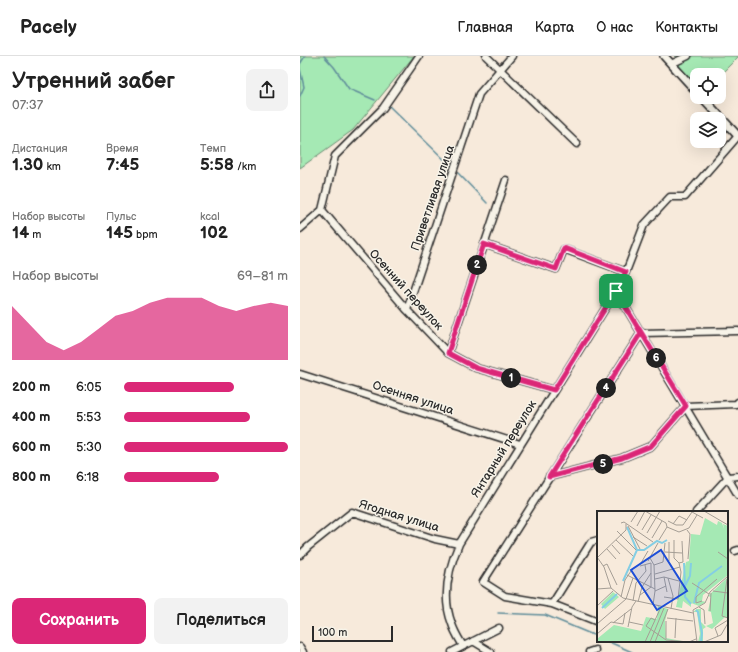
<!DOCTYPE html>
<html lang="ru">
<head>
<meta charset="utf-8">
<style>
  :root { --surface:#fff; --page:#f2f2f2; --text:#222; --muted:#767676; --line:#e0e0e0; --accent:#db2777 }
  body { margin:0; font-family:"Balsamiq Sans",sans-serif; background:var(--page); color:var(--text); height:100vh; display:flex; flex-direction:column; font-size:15px; white-space:nowrap }
  * { box-sizing:border-box; margin:0 }
  p { font-size:13px; color:var(--muted) }
  .icon { flex:none; width:22px; height:22px; fill:none; stroke:currentColor; stroke-width:2; stroke-linecap:round; stroke-linejoin:round }
  .map { position:relative; flex:1; overflow:hidden }
  .drawer { display:flex; flex-direction:column; background:var(--surface); width:300px }
  .drawer>* { flex:none }
  .fabs { position:absolute; left:390px; top:12px; display:grid; gap:8px }
  .fabs a { display:grid; place-items:center; width:36px; height:36px; border-radius:8px; background:var(--surface); box-shadow:0 4px 16px #0002; font-size:20px }
  .scale { position:absolute; left:12px; bottom:10px; width:81px; box-sizing:border-box; padding-left:4px; border:2px solid #2b2b2b; border-top:0; font-size:11px; line-height:14px; white-space:nowrap; color:#2b2b2b; -webkit-text-stroke:3px #f7f3e8; paint-order:stroke }
  .pin { position:absolute; display:grid; place-items:center; width:34px; height:34px; color:#fff; margin:-17px; border-radius:8px; box-shadow:0 2px 6px #0006 }
  .km { position:absolute; width:20px; height:20px; margin:-10px; border-radius:50%; background:#222; color:#fff; font-size:11px; line-height:20px; text-align:center }
  .round { display:grid; place-items:center; flex:none; width:42px; height:42px; border-radius:8px; background:var(--page) }
  .headline { display:flex; align-items:center; justify-content:space-between; height:68px; padding:0 12px }
  h1 { font-size:22px; font-weight:800; line-height:30px }
  .figures { display:grid; grid-template-columns:repeat(3,1fr); gap:6px; height:68px; padding:4px 12px }
  .figures div { display:grid; align-content:center }
  .figures b { font-size:17px; font-weight:800 }
  .figures small { font-size:11px; font-weight:400 }
  .figures p { font-size:11px }
  .chart { height:112px; padding:8px 12px }
  .chart p { display:flex; justify-content:space-between }
  .chart svg { width:100%; height:72px; margin-top:4px; fill:var(--accent); opacity:.7 }
  .button { display:flex; gap:8px; margin-top:auto; padding:8px 12px }
  .button a { flex:1; height:46px; border-radius:8px; background:var(--accent); color:#fff; font-size:16px; font-weight:800; line-height:46px; text-align:center }
  .button a+a { background:var(--page); color:var(--text) }
  ul { padding:0 12px; list-style:none; font-size:13px }
  li { display:grid; grid-template-columns:64px 48px 1fr; align-items:center; height:30px }
  li i { height:10px; border-radius:5px; background:var(--accent) }
  header { display:flex; align-items:center; gap:24px; box-sizing:border-box; height:56px; padding:0 20px; background:var(--surface); border-bottom:1px solid var(--line) }
  header strong { font-size:19px }
  nav { display:flex; gap:22px; margin-inline-start:auto; font-size:14px }
  main { display:flex; flex:1; min-height:0 }
  .map>svg:first-child { display:block }
  .green { fill:#a5e9b4; stroke:#688a70 }
  .lines { fill:none; stroke-linecap:round; stroke-linejoin:round }
  .stream { stroke:#608d9a; stroke-width:1.5 }
  .minor-casing { stroke:#2b2b2b; stroke-width:9 }
  .tertiary-casing { stroke:#2b2b2b; stroke-width:10 }
  .minor { stroke:#f7f3e8; stroke-width:6 }
  .tertiary { stroke:#f7f3e8; stroke-width:7 }
  .route-casing { stroke:#fff; stroke-width:8 }
  .route { stroke:#db2777; stroke-width:5 }
  .labels { text-anchor:middle; dominant-baseline:central; stroke-width:3; stroke-linejoin:round; paint-order:stroke }
  .street-label { font-size:12px; fill:#2b2b2b; stroke:#f7f3e8 }
  .inset-river { fill:none; stroke:#84cee4; stroke-width:2 }
  .inset-road { fill:none; stroke:#a59e95; stroke-width:1 }
  .view { fill:#1d4ed8; fill-opacity:0.15; stroke:#1d4ed8; stroke-width:2 }
  .inset-edge { fill:none; stroke:#2b2b2b; stroke-width:2 }
</style>
</head>
<body>
<header>
<strong>Pacely</strong>
<nav><a>Главная</a><a>Карта</a><a>О нас</a><a>Контакты</a></nav>
</header>
<main>
<section class="drawer">
<div class="headline"><div><h1>Утренний забег</h1><p>07:37</p></div><a class="round"><svg class="icon" aria-label="share" viewBox="0 0 24 24"><path d="M12 15V3M7 8l5-5 5 5M5 13v7h14v-7"/></svg></a></div>
<div class="figures">
<div><p>Дистанция</p><b>1.30<small> km</small></b></div>
<div><p>Время</p><b>7:45</b></div>
<div><p>Темп</p><b>5:58<small> /km</small></b></div>
</div>
<div class="figures">
<div><p>Набор высоты</p><b>14<small> m</small></b></div>
<div><p>Пульс</p><b>145<small> bpm</small></b></div>
<div><p>kcal</p><b>102</b></div>
</div>
<div class="chart"><p><span>Набор высоты</span>69–81 m</p>
<svg viewBox="0 0 160 44" preserveAspectRatio="none"><path d="M0 44V11L10 22L20 33L30 38L40 33L50 25L60 17L70 14L80 9L90 6L100 6L110 6L120 11L130 14L140 11L150 9L160 11V44z"/></svg>
</div>
<ul>
<li><b>200 m</b>6:05<i style="width:67%"></i></li>
<li><b>400 m</b>5:53<i style="width:77%"></i></li>
<li><b>600 m</b>5:30<i style="width:100%"></i></li>
<li><b>800 m</b>6:18<i style="width:58%"></i></li>
</ul>
<div class="button"><a>Сохранить</a><a>Поделиться</a></div>
</section>
<div class="map">
<svg width="438" height="596" viewBox="0 0 438 596">
  <rect width="100%" height="100%" fill="#f7eadb"/>
  <filter id="ink" filterUnits="userSpaceOnUse"><feTurbulence type="fractalNoise" baseFrequency=".025" numOctaves="2"/><feDisplacementMap in="SourceGraphic" scale="8" xChannelSelector="R" yChannelSelector="G"/><feConvolveMatrix kernelMatrix="1 2 1 2 8 2 1 2 1" color-interpolation-filters="sRGB"/></filter>
  <g filter="url(#ink)">
    <path class="green" d="M 0,0 L 114,0 L 53,74 L 0,112 Z
      M 375,0 L 438,0 L 438,1 L 419,20 L 419,19 L 397,19 L 397,29 L 377,9 L 380,6 Z"/>
    <g class="lines">
      <path class="stream" d="M 24,0 L 34,11 L 49,33 L 75,44
        M 0,8 L 5,0
        M 0,13 L 4,31 L 0,40
        M 88,49 L 152,111
        M 158,117 L 187,147
        M 198,557 L 245,559 L 298,581
        M 307,585 L 332,596"/>
      <defs>
        <path id="minor" d="M 186,0 L 277,88
          M 371,8 L 388,0
          M 22,154 L 107,254 L 148,297 L 176,312 L 254,334
          M 0,173 L 22,154 L 35,100 L 83,52 L 119,0
          M 326,216 L 344,169 L 370,141 L 385,141 L 438,80
          M 316,235 L 438,439
          M 107,254 L 179,38 L 212,0
          M 148,297 L 206,124
          M 0,318 L 220,388
          M 249,421 L 322,402 L 351,390 L 386,350 L 436,348 L 438,346
          M 396,456 L 428,421 L 438,420
          M 435,495 L 438,494
          M 0,499 L 8,491 L 52,456 L 135,483 L 159,488
          M 252,548 L 291,486 L 298,484
          M 298,566 L 252,548 L 205,540 L 183,526 L 341,277 L 438,275
          M 173,585 L 191,596
          M 163,590 C 159,583 154,575 152,568 C 142,542 148,513 159,488 L 316,235 L 326,216 L 264,193 L 256,213 L 184,188
          M 0,591 L 3,596
          M 152,596 L 199,572
          M 289,596 L 295,594"/>
        <path id="tertiary" d="M 364,0 L 397,36
          M 402,41 L 438,80"/>
      </defs>
      <use href="#minor" class="minor-casing"/>
      <use href="#tertiary" class="tertiary-casing"/>
      <use href="#minor" class="minor"/>
      <use href="#tertiary" class="tertiary"/>
    </g>
  </g>
  <g class="lines" filter="url(#ink)">
    <defs>
      <path id="route" d="M 316,235 L 254,334 L 176,312 L 148,297 L 184,188 L 256,213 L 264,192 L 326,216 L 316,235 L 341,277 L 249,421 L 322,402 L 351,390 L 386,350 L 316,235"/>
    </defs>
    <use href="#route" class="route-casing"/>
    <use href="#route" class="route"/>
  </g>
  <g class="labels">
    <g class="street-label">
      <text transform="translate(133 142) rotate(-71)">Приветливая улица</text>
      <text transform="translate(106 234) rotate(48)">Осенний переулок</text>
      <text transform="translate(113 342) rotate(18)">Осенняя улица</text>
      <text transform="translate(204 393) rotate(-58)">Янтарный переулок</text>
      <text transform="translate(99 460) rotate(17)">Ягодная улица</text>
    </g>
  </g>
  <g transform="translate(297 455)">
    <rect width="131" height="131" fill="#f7eadb"/>
    <path d="M 108,7 L 120,14 L 121,10 L 125,12 L 127,18 L 126,13 L 131,15 L 131,64 L 106,84 L 105,90 L 109,91 L 102,95 L 94,92 L 94,96 L 86,90 L 85,97 L 79,96 L 89,51 L 92,50 L 94,23 L 103,24 ZM 131,66 L 131,108 L 128,106 L 115,118 L 109,115 L 116,112 L 114,101 L 111,100 L 114,86 L 111,85 ZM 16,81 L 22,86 L 8,98 L 4,93 ZM 61,95 L 71,98 L 68,110 L 69,127 L 90,131 L 0,131 L 0,128 L 17,114 L 44,120 L 49,106 L 60,108 ZM 100,98 L 104,98 L 104,111 L 109,116 L 106,118 L 106,131 L 101,131 L 103,123 L 100,101 L 96,101 Z" fill="#a5e9b4"/>
    <path class="inset-river" d="M 40,39 L 47,39 L 60,30 L 65,32 L 70,29M 87,52 L 88,75M 94,52 L 93,65 L 88,75 L 88,86 L 94,93M 26,70 L 40,39 L 30,16M 97,92 L 102,72 L 125,55M 5,97 L 20,83M 99,99 L 101,101 L 105,122 L 104,131"/>
    <path class="inset-road" d="M 48,0 L 69,12 L 70,16 L 82,21 L 92,17 L 100,4M 107,0 L 131,14M 71,10 L 79,14 L 86,14 L 95,1 L 106,7M 34,11 L 41,0M 24,12 L 27,11 L 56,31M 76,13 L 82,5 L 90,9M 31,15 L 43,38M 40,15 L 48,0M 45,19 L 54,4M 90,19 L 93,23 L 91,48M 20,20 L 39,39M 50,22 L 63,0M 36,26 L 50,35M 55,27 L 65,10M 19,29 L 36,45M 62,29 L 70,16M 77,29 L 77,47 L 82,52M 72,31 L 72,50M 15,34 L 23,43M 10,38 L 19,48M 68,41 L 85,42M 121,41 L 131,48M 0,46 L 7,56 L 14,77 L 26,87 L 96,102M 1,46 L 29,19 L 29,13M 53,47 L 57,54 L 58,80 L 69,75M 51,50 L 61,32M 44,52 L 51,40M 82,52 L 86,51 L 85,30M 57,54 L 66,51 L 68,32M 6,55 L 10,53 L 20,74M 58,63 L 83,56M 30,64 L 58,78M 67,66 L 70,81M 71,67 L 76,85 L 74,98M 58,68 L 67,66 L 82,70M 130,68 L 125,105 L 131,107M 95,72 L 112,83M 0,78 L 14,77M 116,80 L 131,82M 43,84 L 54,76 L 54,52 L 43,55M 24,86 L 28,69 L 34,60M 67,86 L 81,88 L 84,61 L 82,52M 29,88 L 36,67M 36,90 L 39,72 L 49,60 L 48,54M 105,90 L 99,92 L 99,86 L 120,68M 41,91 L 45,76 L 54,62M 56,94 L 58,80M 0,95 L 16,80M 102,96 L 107,99 L 108,113M 113,100 L 114,82M 70,107 L 96,110M 58,109 L 54,107 L 49,115 L 69,129 L 92,131 L 99,128M 32,111 L 46,114M 16,112 L 34,98M 0,113 L 29,88M 31,116 L 35,96 L 39,90M 0,123 L 14,111 L 26,113 L 28,102M 121,125 L 118,117 L 131,109M 78,127 L 79,107M 69,128 L 69,110M 48,131 L 64,96M 53,131 L 67,97M 58,131 L 71,98M 100,131 L 96,99 L 108,92 L 113,81 L 131,65M 107,131 L 124,124 L 131,112"/>
    <path class="view" d="M 64,39 L 90,80 L 60,99 L 34,59 Z"/>
    <rect width="131" height="131" class="inset-edge"/>
  </g>
</svg>
<div class="fabs">
<a><svg class="icon" aria-label="locate" viewBox="0 0 24 24"><circle cx="12" cy="12" r="6"/><path d="M12 2v4M12 18v4M2 12h4M18 12h4"/></svg></a>
<a><svg class="icon" aria-label="layers" viewBox="0 0 24 24"><path d="M12 4l9 5-9 5-9-5zM3 14l9 5 9-5"/></svg></a>
</div>
<div class="scale">100 m</div>
<div class="pin" style="left:316px;top:235px;background:#1e9e55"><svg class="icon" aria-label="arrive" viewBox="0 0 24 24"><path d="M6 21V4h12l-3 4 3 4H6"/></svg></div>
<b class="km" style="left:211px;top:322px">1</b>
<b class="km" style="left:177px;top:209px">2</b>
<b class="km" style="left:306px;top:332px">4</b>
<b class="km" style="left:303px;top:408px">5</b>
<b class="km" style="left:356px;top:302px">6</b>
</div>
</main>
</body>
</html>
